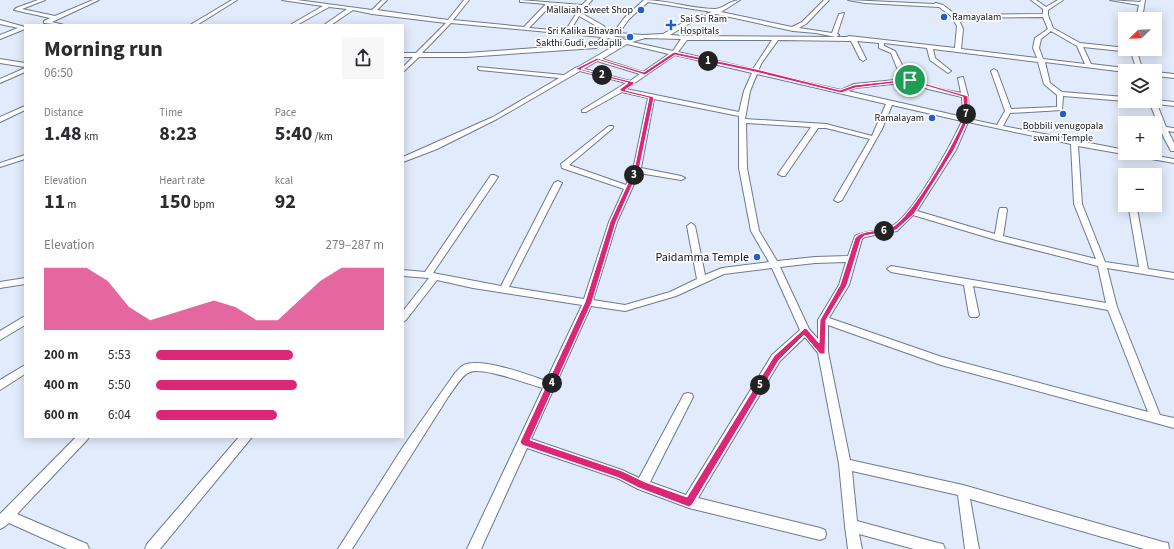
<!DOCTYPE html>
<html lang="en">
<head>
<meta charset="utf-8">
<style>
  :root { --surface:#fff; --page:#f7f7f7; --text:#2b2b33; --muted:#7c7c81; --accent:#db2777 }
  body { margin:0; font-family:"Source Sans 3",sans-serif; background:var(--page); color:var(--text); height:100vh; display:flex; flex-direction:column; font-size:15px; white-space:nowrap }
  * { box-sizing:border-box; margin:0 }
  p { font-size:13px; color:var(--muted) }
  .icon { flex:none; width:22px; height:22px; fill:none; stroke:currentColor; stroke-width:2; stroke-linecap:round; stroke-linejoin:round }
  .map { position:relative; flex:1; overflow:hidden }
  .sheet { position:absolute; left:24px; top:24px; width:380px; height:414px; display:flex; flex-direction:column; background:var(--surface); border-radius:0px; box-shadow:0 2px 10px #0003 }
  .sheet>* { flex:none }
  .needle { width:26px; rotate:247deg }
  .controls { position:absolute; left:1118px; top:12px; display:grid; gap:8px }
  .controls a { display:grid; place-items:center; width:44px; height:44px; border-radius:0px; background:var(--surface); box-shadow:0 2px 10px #0003; font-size:20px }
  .pin { position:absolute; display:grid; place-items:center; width:34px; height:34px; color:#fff; margin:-17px; border:2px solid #fff; border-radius:50%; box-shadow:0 1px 4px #0007 }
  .km { position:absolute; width:20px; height:20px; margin:-10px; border-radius:50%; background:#222; color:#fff; font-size:11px; line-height:20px; text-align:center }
  .round { display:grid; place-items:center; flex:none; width:42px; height:42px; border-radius:0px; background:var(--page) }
  .head { display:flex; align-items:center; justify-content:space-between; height:68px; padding:0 20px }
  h1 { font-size:22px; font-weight:700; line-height:30px }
  .figures { display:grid; grid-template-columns:repeat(3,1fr); gap:6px; height:68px; padding:4px 20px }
  .figures div { display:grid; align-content:center }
  .figures b { font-size:20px; font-weight:700 }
  .figures small { font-size:11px; font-weight:400 }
  .figures p { font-size:11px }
  .chart { height:112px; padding:8px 20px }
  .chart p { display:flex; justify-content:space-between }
  .chart svg { width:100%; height:72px; margin-top:4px; fill:var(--accent); opacity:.7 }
  ul { padding:0 20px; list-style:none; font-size:13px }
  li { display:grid; grid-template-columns:64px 48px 1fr; align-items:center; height:30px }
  li i { height:10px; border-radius:5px; background:var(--accent) }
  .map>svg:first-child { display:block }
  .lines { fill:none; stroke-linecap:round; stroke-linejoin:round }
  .street-casing { stroke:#6c7a90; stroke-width:2 }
  .street { fill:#fff; fill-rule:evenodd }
  .route { fill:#db2777; stroke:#fff; fill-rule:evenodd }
  .poi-dot { fill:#225fcc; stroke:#fff; stroke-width:1.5 }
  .labels { text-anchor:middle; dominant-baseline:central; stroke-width:3.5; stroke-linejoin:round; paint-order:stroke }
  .far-poi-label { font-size:10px; fill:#10151e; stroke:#fff; text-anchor:end }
  .poi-label { font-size:12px; fill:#10151e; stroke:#fff; text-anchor:end }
</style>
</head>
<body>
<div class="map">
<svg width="1174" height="549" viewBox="0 0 1174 549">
  <rect width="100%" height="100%" fill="#e2ebfb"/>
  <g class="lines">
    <defs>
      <path id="street" d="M 38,0 L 45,0 L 22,9 L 55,16 L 93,0 L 99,0 L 52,22 L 64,25 L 44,23 L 44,21 L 50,18 L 14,10 L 16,8 Z
        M 232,0 L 237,0 L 197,25 L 190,25 Z
        M 282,0 L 297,0 L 372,10 L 382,0 L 387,0 L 377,10 L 448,20 L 464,0 L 469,0 L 453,20 L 524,27 L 546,4 L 522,2 L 520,2 L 520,0 L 582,5 L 587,0 L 592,0 L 581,13 L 604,26 L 609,34 L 613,33 L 625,17 L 644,0 C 668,0 691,9 715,9 C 723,9 730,0 740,0 L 721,12 L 792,27 L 802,22 L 824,0 L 829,0 L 806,24 L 799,28 L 832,33 L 839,14 L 844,13 L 837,34 L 839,35 L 836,37 L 816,33 L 793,31 L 716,14 L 690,23 L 670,35 L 685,36 L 847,37 L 849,36 L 955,48 L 957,26 L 951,16 L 939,7 L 865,3 L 848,0 L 934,4 L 936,3 L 943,5 L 956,15 L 1043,14 L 1043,9 L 1031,0 L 1036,0 L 1046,7 L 1058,0 L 1063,0 L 1048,10 L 1048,15 L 1053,28 L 1080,43 L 1136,49 L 1143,71 L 1137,71 L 1131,52 L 1083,47 L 1091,64 L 1133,69 L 1136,71 L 1125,72 L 1045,62 L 1050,83 L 1062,92 L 1125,97 L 1125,101 L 1063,96 L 1062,110 L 1010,113 L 1003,126 L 1125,150 L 1125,153 L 1140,153 L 1174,159 L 1174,163 L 1078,146 L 1082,204 L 1105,262 L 1139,267 L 1129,209 L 1133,207 L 1137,209 L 1148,269 L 1174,273 L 1174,279 L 1107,268 L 1117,307 L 1160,415 L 1174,418 L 1174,428 L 941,365 L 828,325 L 828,352 L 850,460 L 963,485 L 1163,542 L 1168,543 L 1169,549 L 1144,549 L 970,499 L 979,549 L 965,549 L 958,495 L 852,471 L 857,521 L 938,543 L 943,544 L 945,549 L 914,549 L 859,534 L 862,549 L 848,549 L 845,526 L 839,464 L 818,353 L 805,337 L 780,361 L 698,498 L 820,528 L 825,530 L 826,534 L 825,538 L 820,540 L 689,508 L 638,489 L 619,479 L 527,448 L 481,549 L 467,549 L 543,388 C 529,384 483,367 470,372 C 461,375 454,390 448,397 L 352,549 L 338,549 L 403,447 L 455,373 C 458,370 461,366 464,365 C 481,357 529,375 546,381 L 582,305 L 473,288 L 437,280 L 406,320 L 403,322 L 403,311 L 429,278 L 403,276 L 403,270 L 425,272 L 491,175 L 494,175 L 498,177 L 433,273 L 501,286 L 554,183 L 558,181 L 562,183 L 509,287 L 584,299 L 609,222 L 624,189 L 562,168 L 561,164 L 609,126 L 613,126 L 613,128 L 569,165 L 626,185 L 633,170 L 648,98 L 622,92 L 586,112 L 582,112 L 582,110 L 626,83 L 580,71 L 497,119 L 437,149 L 403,162 L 403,157 L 493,117 L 559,78 L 480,70 L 478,69 L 478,67 L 564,75 L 575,68 L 578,67 L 621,42 L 608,38 L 596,48 L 466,57 L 419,57 L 403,72 L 403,67 L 413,57 L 403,57 L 403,53 L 416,53 L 446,23 L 372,14 L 353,10 L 331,25 L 324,25 L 347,9 L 329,7 L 297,25 L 290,25 L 323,6 ZM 648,2 L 712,12 L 686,21 L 663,34 L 642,35 L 619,33 L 629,19 ZM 551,5 L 580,8 L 565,31 L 529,28 ZM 579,16 L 600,28 L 603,34 L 570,31 ZM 1043,17 L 1048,29 L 1035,38 L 1033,48 L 1037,58 L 961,49 L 963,29 L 958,18 ZM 451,23 L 602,37 L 594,44 L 466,53 L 422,53 ZM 1051,31 L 1077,46 L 1085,64 L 1043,59 L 1039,48 L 1041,39 ZM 613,36 L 615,36 L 635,37 L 626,40 ZM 645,38 L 681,39 L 673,51 L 632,42 ZM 687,40 L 772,40 L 753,69 L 678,52 ZM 778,40 L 851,41 L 860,59 L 863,61 L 866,59 L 857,41 L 879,43 L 879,48 L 891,53 L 897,68 L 905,79 L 854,84 L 841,90 L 758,71 L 761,64 ZM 884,43 L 927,48 L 930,60 L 948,73 L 951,71 L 935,58 L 933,49 L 1038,62 L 1044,84 L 1057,95 L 1057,107 L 1011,109 L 997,71 L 994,69 L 991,71 L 1005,111 L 997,125 L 969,119 L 968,96 L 963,77 L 958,78 L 961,93 L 932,87 L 913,79 L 905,71 L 895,51 L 884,46 ZM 627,44 L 669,54 L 643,72 L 602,59 ZM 675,55 L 752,73 L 744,91 L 739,112 L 626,89 ZM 597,61 L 640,74 L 630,81 L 584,69 ZM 757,74 L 886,104 L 872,136 L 826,124 L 745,119 L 750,91 ZM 910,82 L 928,89 L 962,97 L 963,117 L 848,91 L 855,88 ZM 654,99 L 739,116 L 739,168 L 751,231 L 769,262 L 722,268 L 705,275 L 695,226 L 691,223 L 687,226 L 697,279 L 670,292 L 625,305 L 593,300 L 617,222 L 639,173 L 681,180 L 685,178 L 681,176 L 641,168 ZM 892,105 L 962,121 C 952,143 911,219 890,227 C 879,232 866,230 855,236 L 848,256 L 815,257 L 777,261 L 759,231 L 747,168 L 746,123 L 811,127 L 778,174 L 782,176 L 785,176 L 818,128 L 826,128 L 870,139 L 834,200 L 838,202 L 842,200 L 882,129 ZM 968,122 L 1071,144 L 1074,204 L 1096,259 L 1003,236 L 1007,210 L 1006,208 L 1000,208 L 999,210 L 995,234 L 917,211 L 956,150 ZM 913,215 L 996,240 L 1098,266 L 1106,303 L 891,266 L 887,269 L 891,272 L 964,285 L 969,315 L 971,317 L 977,317 L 979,315 L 973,286 L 1108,310 L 1148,412 L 942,357 L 829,318 L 849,285 L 862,239 L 865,237 L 897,231 ZM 846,262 L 839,285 L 818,320 L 818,339 L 809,329 L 780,267 L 815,263 ZM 772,268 L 800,330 L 772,355 L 686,495 L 650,482 L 693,397 L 692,394 L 688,393 L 684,394 L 639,478 L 622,470 L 531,439 L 591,306 L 625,311 L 676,296 L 724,274 Z
        M 1110,0 L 1140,2 L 1141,0 L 1145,0 L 1142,19 L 1136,19 L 1139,5 Z
        M 0,20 L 25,27 L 25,29 L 0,39 L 0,35 L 18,28 L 0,24 Z
        M 0,59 L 25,63 L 25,67 L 0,63 Z
        M 25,68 L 25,72 L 0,83 L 0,79 Z
        M 1155,72 L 1174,74 L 1174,78 L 1155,76 Z
        M 1155,100 L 1174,102 L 1174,106 L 1157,104 L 1166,127 L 1174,128 L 1174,132 L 1168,131 L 1174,143 L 1174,151 L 1171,151 L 1164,138 L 1150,104 L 1140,103 L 1137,101 Z
        M 25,106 L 25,110 L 0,122 L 0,117 Z
        M 25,155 L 25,159 L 0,167 L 0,163 Z
        M 25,278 L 25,284 L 0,288 L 0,282 Z
        M 25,316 L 25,325 L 0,340 L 0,331 Z
        M 25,365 L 25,374 L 0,390 L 0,380 Z
        M 76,437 L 89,437 L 87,440 L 17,514 L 87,544 L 89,549 L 67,549 L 9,523 L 4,527 L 0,529 L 0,514 Z
        M 239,437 L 252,437 L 160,549 L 145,549 L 147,544 Z"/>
    </defs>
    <use href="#street" class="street-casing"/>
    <use href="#street" class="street"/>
  </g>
  <path class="route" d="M 674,52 L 756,69 L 840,90 L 854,85 L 910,79 L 968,96 L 968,120 L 954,150 L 914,214 L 896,230 L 864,236 L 861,239 L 847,285 L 826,320 L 825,354 L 820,354 L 804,335 L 779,360 L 692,505 L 689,507 L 639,488 L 619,478 L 522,445 L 520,442 L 585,302 L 610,222 L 634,170 L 649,98 L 620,91 L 620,89 L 628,83 L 575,69 L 597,58 L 644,72 ZM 675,55 L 755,72 L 841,93 L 855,88 L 910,81 L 963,97 C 963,104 965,114 963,121 C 955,142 911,218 892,227 C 880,233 864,228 855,238 L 840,285 L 820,320 L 819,343 L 807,329 L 805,328 L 774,356 L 687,497 L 645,482 L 622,471 L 530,440 L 592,302 L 616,222 L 639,170 L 654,97 L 625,90 L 634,84 L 634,82 L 581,69 L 598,60 L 645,75 Z"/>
  <g class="poi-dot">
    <circle cx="641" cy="10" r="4"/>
    <circle cx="944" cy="17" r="4"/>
    <path d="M669 19h4v4h4v4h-4v4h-4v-4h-4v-4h4z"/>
    <circle cx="630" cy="37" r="4"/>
    <circle cx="1063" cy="114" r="4"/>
    <circle cx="932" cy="118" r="4"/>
    <circle cx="757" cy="257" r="4"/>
  </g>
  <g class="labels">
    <g class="far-poi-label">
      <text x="633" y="10">Mallaiah Sweet Shop</text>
      <text x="952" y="17" text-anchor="start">Ramayalam</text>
      <text x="680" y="19" text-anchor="start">Sai Sri Ram<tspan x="680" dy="12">Hospitals</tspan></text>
      <text x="622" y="31">Sri Kalika Bhavani<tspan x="622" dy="12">Sakthi Gudi, eedaplli</tspan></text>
      <text x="924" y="118">Ramalayam</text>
      <text x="1063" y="126" text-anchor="middle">Bobbili venugopala<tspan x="1063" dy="12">swami Temple</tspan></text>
    </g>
    <g class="poi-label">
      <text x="749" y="257">Paidamma Temple</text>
    </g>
  </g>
</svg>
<div class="controls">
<a><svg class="needle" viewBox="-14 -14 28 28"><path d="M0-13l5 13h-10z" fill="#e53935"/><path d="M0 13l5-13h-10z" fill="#7c7c81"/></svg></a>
<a><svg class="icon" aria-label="layers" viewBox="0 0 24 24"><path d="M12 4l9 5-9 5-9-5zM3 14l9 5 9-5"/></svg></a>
<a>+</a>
<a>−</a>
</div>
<div class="pin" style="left:910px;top:80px;background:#1e9e55"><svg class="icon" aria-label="arrive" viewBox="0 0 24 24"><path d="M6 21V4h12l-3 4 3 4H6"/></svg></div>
<b class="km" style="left:708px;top:61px">1</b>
<b class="km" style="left:602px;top:75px">2</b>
<b class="km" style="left:634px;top:175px">3</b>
<b class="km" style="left:552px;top:383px">4</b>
<b class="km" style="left:760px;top:385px">5</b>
<b class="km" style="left:884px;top:231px">6</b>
<b class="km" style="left:966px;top:114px">7</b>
<section class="sheet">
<div class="head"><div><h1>Morning run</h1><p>06:50</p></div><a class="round"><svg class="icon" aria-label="share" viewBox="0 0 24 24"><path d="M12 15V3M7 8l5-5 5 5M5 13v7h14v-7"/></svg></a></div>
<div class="figures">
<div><p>Distance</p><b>1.48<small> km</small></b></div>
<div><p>Time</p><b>8:23</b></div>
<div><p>Pace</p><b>5:40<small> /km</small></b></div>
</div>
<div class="figures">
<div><p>Elevation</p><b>11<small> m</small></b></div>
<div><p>Heart rate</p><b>150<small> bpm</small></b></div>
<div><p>kcal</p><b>92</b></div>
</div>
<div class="chart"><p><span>Elevation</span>279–287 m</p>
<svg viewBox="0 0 160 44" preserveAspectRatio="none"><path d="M0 44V6L10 6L20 6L30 14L40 30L50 38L60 34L70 30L80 26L90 30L100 38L110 38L120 26L130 14L140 6L150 6L160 6V44z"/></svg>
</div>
<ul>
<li><b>200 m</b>5:53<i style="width:60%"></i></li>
<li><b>400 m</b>5:50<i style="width:62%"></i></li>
<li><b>600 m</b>6:04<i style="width:53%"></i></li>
</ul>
</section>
</div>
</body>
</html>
